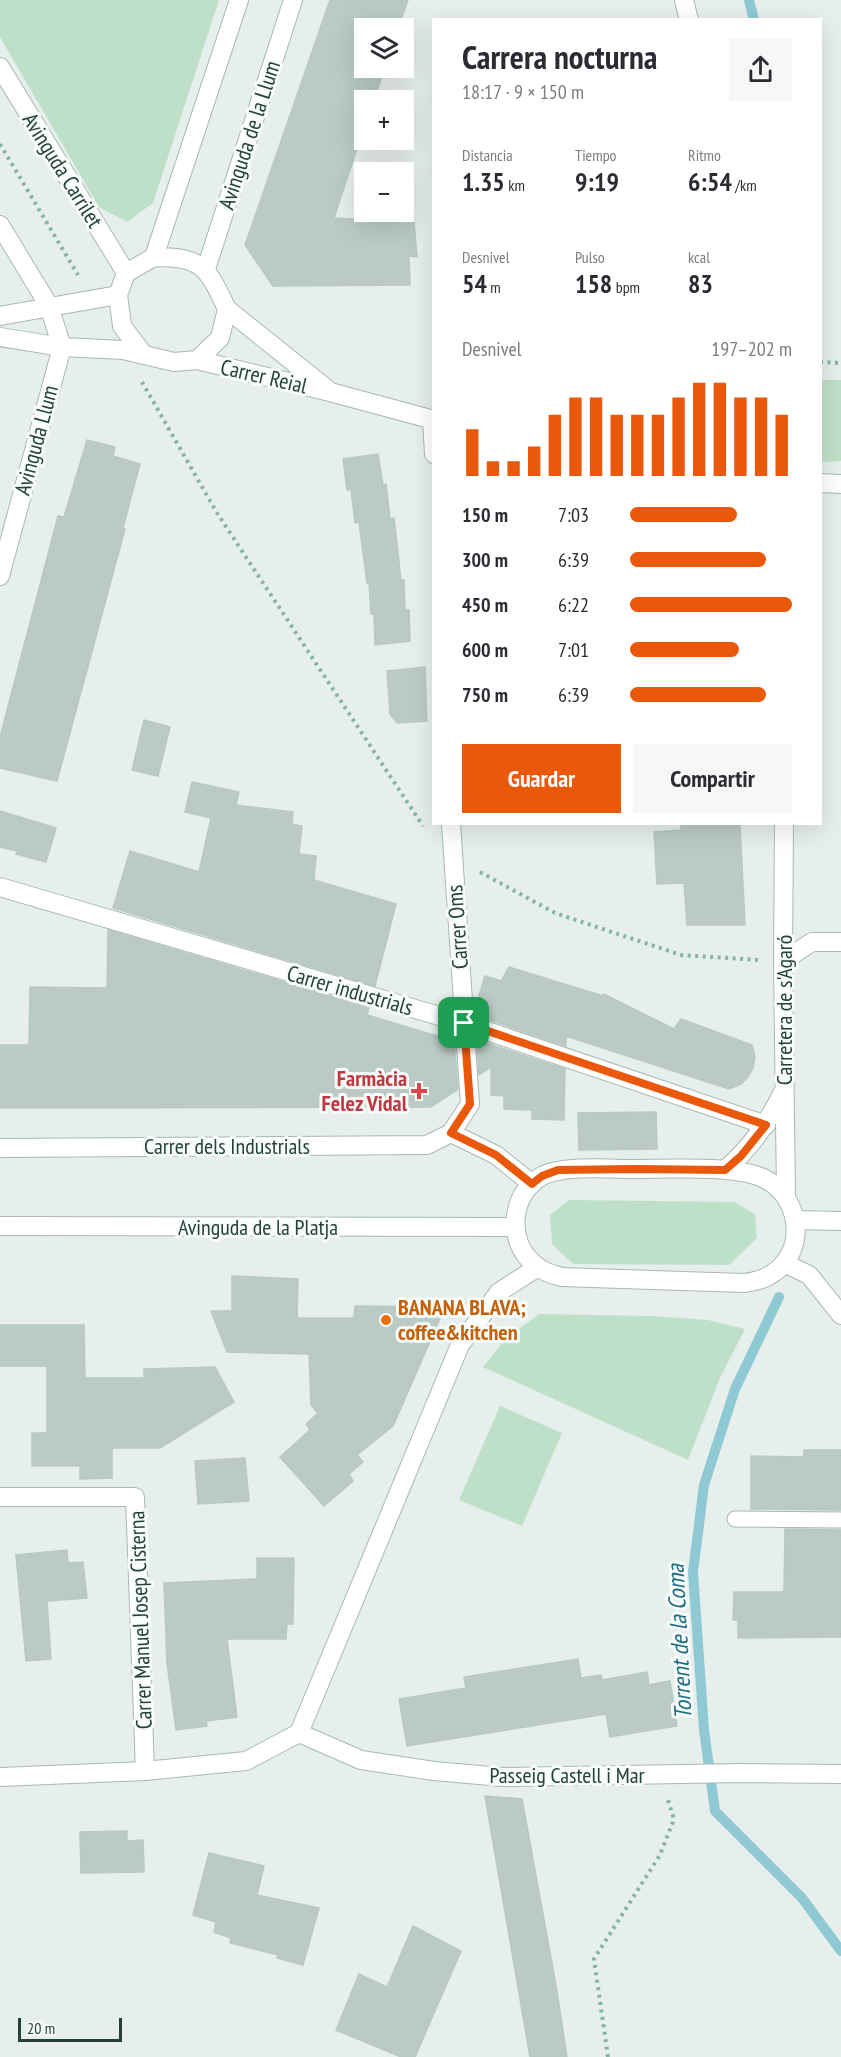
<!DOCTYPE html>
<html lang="es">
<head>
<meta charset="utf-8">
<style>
  :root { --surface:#fff; --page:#f7f7f7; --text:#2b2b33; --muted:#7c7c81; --accent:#ea580c }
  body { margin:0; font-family:"PT Sans Narrow",sans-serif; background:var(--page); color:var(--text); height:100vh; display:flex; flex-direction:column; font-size:22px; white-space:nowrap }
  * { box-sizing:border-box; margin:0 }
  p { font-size:20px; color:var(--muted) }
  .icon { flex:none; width:33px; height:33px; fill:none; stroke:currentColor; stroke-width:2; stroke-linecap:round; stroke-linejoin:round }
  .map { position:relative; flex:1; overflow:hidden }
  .side { position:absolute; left:432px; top:18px; width:390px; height:807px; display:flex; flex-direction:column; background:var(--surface); border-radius:0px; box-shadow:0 6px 24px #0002 }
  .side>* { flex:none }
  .fabs { position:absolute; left:354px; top:18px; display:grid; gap:12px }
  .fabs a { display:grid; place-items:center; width:60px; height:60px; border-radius:0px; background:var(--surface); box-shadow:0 6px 24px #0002; font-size:30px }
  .scale { position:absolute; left:18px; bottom:15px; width:104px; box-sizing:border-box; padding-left:6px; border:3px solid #24423a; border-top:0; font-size:16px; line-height:21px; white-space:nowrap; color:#24423a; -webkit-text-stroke:4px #f7fbf9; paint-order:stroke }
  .pin { position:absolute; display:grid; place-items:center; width:51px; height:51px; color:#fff; margin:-26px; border-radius:12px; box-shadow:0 3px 9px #0006 }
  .round { display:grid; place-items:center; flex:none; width:63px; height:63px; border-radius:0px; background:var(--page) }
  .overview { display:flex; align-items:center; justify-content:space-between; height:102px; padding:0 30px }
  h1 { font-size:33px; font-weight:700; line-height:45px }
  .figures { display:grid; grid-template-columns:repeat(3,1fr); gap:9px; height:102px; padding:6px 30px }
  .figures div { display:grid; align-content:center }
  .figures b { font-size:26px; font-weight:700 }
  .figures small { font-size:16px; font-weight:400 }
  .figures p { font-size:16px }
  .chart { height:168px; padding:12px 30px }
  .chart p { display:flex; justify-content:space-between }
  .chart svg { width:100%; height:108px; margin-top:6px; stroke:var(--accent); stroke-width:6 }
  .primary-button { display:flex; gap:12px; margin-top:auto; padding:12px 30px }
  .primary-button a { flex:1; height:69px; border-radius:0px; background:var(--accent); color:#fff; font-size:24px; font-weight:700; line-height:69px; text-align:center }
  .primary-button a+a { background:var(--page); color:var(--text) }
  ul { padding:0 30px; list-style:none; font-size:20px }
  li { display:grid; grid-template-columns:96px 72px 1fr; align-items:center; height:45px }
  li i { height:15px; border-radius:8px; background:var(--accent) }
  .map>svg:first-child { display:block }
  .green { fill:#bfe0c8 }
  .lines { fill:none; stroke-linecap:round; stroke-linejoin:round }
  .stream { stroke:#8ec9d4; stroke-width:10 }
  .building { fill:#bbcac4; stroke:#b8c9c2; stroke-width:1.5 }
  .service-casing { stroke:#a8b8b2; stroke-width:17 }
  .minor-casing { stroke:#a8b8b2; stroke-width:20 }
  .tertiary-casing { stroke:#a8b8b2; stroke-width:20 }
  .path { stroke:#86b3a5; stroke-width:4; stroke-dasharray:3 4.5; stroke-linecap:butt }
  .service { stroke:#fff; stroke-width:15 }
  .minor { stroke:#fff; stroke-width:18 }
  .tertiary { stroke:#fff; stroke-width:18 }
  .route-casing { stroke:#fff; stroke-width:12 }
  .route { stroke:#ea580c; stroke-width:8 }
  .health-dot { fill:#e0444e; stroke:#f7fbf9; stroke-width:2 }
  .food-dot { fill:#e8710a; stroke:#f7fbf9; stroke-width:2 }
  .labels { text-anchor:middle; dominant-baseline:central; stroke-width:6; stroke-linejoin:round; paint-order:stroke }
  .street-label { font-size:22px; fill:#24423a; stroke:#f7fbf9 }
  .health-label { font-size:22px; font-weight:bold; fill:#be3a42; stroke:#f7fbf9; text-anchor:end }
  .food-label { font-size:22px; font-weight:bold; fill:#c56008; stroke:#f7fbf9; text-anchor:start }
  .water-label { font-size:24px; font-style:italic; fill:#1c6f80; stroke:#f7fbf9 }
</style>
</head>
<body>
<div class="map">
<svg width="841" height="2057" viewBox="0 0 841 2057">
  <rect width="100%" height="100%" fill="#e6efeb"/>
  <path class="green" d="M 0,0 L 219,0 L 153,203 L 127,222 L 99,207 L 0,37 Z
    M 821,380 L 841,380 L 841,461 L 821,462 Z
    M 569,1200 L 734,1202 L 755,1214 L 757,1238 L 729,1265 L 573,1264 L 552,1244 L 550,1215 Z
    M 539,1314 L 650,1316 L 708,1320 L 745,1329 L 720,1378 L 688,1460 L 483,1367 L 506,1338 Z
    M 500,1406 L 562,1433 L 522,1526 L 459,1500 Z"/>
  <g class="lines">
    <path class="stream" d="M 749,0 L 754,20
      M 779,1297 L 735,1389 L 704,1485 L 693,1572 L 704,1730 L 715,1811 L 802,1898 L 841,1951"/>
  </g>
  <path class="building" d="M 330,0 L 408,0 L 398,28 L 364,28 L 364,68 L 385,68 L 374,100 L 364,100 L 364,128 L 334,218 L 414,222 L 417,257 L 409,256 L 410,285 L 273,286 L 245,245 Z
    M 87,440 L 115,447 L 113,456 L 140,464 L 123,528 L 125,529 L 57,781 L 0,768 L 0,737 L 58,516 L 64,517 Z
    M 378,454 L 383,485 L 386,484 L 390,519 L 394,518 L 401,580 L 404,580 L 405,610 L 409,610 L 410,641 L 375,645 L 374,614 L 371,614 L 369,583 L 367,583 L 359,522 L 355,523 L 351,489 L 347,490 L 343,459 Z
    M 425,667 L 427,721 L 397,723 L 390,714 L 387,671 Z
    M 144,720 L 170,727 L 158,776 L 132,770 Z
    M 192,782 L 239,792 L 236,805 L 293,812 L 292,824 L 302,826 L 299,854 L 316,856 L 314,880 L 396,904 L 375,986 L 113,908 L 130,851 L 199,872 L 211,818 L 185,812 Z
    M 0,811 L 56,828 L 46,862 L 16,854 L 17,851 L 0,847 Z
    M 681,824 L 740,824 L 745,925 L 687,925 L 684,883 L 657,884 L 654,832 L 681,830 Z
    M 108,930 L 369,1007 L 367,1015 L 454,1041 L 458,1089 L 431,1107 L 0,1108 L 0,1045 L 29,1045 L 30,987 L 107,988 Z
    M 509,967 L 603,996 L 604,994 L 674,1029 L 681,1019 L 752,1045 L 755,1057 L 753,1068 L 748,1077 L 741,1084 L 729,1089 L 566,1036 L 566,1046 L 475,1015 L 475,1008 L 485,976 L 501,981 Z
    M 477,1040 L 565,1069 L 564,1120 L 532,1119 L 532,1110 L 504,1109 L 504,1096 L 491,1095 L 491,1067 L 479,1075 Z
    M 656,1112 L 657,1149 L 579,1150 L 578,1113 Z
    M 232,1276 L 298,1279 L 297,1318 L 354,1318 L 355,1306 L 445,1307 L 393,1426 L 357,1455 L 363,1462 L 349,1474 L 353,1481 L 324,1506 L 280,1457 L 310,1430 L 306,1424 L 318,1413 L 311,1405 L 309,1354 L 227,1352 L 211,1311 L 232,1311 Z
    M 0,1325 L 84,1325 L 85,1378 L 144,1378 L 144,1369 L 215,1367 L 234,1402 L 160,1448 L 112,1448 L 112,1478 L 80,1479 L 80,1466 L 32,1466 L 32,1433 L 47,1433 L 47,1366 L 0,1366 Z
    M 804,1450 L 841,1450 L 841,1510 L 751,1509 L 751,1456 L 804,1457 Z
    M 245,1458 L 249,1501 L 198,1504 L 195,1461 Z
    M 785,1529 L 841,1530 L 841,1637 L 738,1638 L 738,1620 L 733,1620 L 734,1592 L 784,1592 Z
    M 67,1550 L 68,1563 L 83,1562 L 87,1598 L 47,1601 L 51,1659 L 26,1661 L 16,1555 Z
    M 257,1558 L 294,1558 L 293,1624 L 287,1624 L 286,1639 L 227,1639 L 237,1717 L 206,1721 L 207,1726 L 176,1730 L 167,1663 L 164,1583 L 257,1579 Z
    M 578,1659 L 581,1678 L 601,1675 L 602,1680 L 647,1672 L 649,1685 L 670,1681 L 677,1726 L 610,1737 L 606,1714 L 407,1746 L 399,1699 L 466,1688 L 464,1677 Z
    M 485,1796 L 522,1799 L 556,1985 L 567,2057 L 530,2057 Z
    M 127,1831 L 127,1841 L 143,1840 L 144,1872 L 81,1873 L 80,1832 Z
    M 209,1853 L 264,1866 L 257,1895 L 319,1908 L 303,1965 L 277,1958 L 278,1955 L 230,1943 L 231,1938 L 214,1932 L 216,1922 L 193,1915 Z
    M 413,1926 L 461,1951 L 415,2057 L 401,2057 L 336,2030 L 359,1974 L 387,1987 Z"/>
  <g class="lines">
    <defs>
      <path id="service" d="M 735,1519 L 841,1520"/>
      <path id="minor" d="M 0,67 L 126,273
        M 0,225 L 49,306 L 62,347 L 0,576
        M 154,257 C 203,257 207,267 227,309 L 220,338 L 197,360 L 174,362 L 144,355 L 122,326 L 118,295 L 126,273 Z
        M 154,257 L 239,0
        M 206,269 L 293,0
        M 227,309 L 327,389
        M 0,316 L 118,295
        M 0,337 L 62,347 L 123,350 L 144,355
        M 197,360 L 330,392 L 434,420
        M 432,419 L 434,454
        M 820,483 L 841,484
        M 451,824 L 470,1104 L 451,1133
        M 0,887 L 463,1023 L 766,1125
        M 783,961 L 812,942 L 841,942
        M 451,1133 L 496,1155 L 532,1184
        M 0,1148 L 427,1145 L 451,1133
        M 784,1263 L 809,1275 L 841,1315
        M 0,1497 L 135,1497 L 145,1771
        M 299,1733 L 361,1760 L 434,1771 L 502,1777 L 740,1773 L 841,1774
        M 0,1777 L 145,1771 L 246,1761 L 299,1733 L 460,1345 L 499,1292 L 538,1267"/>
      <path id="tertiary" d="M 684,0 L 689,20
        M 784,824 L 783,961 L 786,1196
        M 634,1169 C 667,1169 734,1165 763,1178 C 801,1195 809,1253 770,1275 C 762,1280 753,1282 744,1283 L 562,1277 C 551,1274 541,1271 533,1263 C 506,1240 511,1193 542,1176 C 562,1165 610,1169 634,1169 Z
        M 725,1170 C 752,1146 767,1124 783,1092
        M 796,1220 L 841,1221
        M 0,1226 L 515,1227"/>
    </defs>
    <use href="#service" class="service-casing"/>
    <use href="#minor" class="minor-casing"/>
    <use href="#tertiary" class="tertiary-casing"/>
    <path class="path" d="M 0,144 L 78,275
      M 820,362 L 841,363
      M 142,382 L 217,513 L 423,826
      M 480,872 L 555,913 L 681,955 L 758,960
      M 608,2057 L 594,1959 L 660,1855 L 674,1819 L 668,1800"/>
    <use href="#service" class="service"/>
    <use href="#minor" class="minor"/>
    <use href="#tertiary" class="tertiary"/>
  </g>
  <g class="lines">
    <defs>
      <path id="route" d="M 464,1023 L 766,1125 L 741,1156 L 725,1170 L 634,1169 L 558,1170 L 542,1176 L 532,1184 L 496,1155 L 451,1133 L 470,1104 Z"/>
    </defs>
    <use href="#route" class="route-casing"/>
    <use href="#route" class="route"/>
  </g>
  <path class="health-dot" d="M416 1082h6v6h6v6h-6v6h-6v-6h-6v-6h6z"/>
  <circle class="food-dot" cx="386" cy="1320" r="6"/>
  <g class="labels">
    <g class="street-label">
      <text transform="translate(249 135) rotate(-72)">Avinguda de la Llum</text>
      <text transform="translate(63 170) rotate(58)">Avinguda Carrilet</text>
      <text transform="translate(264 376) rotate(13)">Carrer Reial</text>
      <text transform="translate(36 440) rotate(-75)">Avinguda Llum</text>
      <text transform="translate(457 927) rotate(-94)">Carrer Oms</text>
      <text transform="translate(350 990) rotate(16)">Carrer industrials</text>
      <text transform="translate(784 1010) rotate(-90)">Carretera de s'Agaró</text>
      <text x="227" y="1146">Carrer dels Industrials</text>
      <text x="258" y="1227">Avinguda de la Platja</text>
      <text transform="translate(140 1620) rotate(-92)">Carrer Manuel Josep Cisterna</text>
      <text x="567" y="1775">Passeig Castell i Mar</text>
    </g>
    <g class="health-label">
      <text x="407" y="1078">Farmàcia<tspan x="407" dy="25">Felez Vidal</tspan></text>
    </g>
    <g class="food-label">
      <text x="398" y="1307">BANANA BLAVA;<tspan x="398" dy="25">coffee&amp;kitchen</tspan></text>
    </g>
    <g class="water-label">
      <text transform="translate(679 1642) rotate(-93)">Torrent de la Coma</text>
    </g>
  </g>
</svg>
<div class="fabs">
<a><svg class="icon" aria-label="layers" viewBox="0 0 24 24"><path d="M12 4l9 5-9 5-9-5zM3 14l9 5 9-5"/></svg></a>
<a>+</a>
<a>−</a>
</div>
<div class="scale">20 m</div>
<div class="pin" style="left:464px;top:1023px;background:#1e9e55"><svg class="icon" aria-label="arrive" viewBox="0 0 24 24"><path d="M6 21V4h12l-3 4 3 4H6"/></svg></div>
<section class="side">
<div class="overview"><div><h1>Carrera nocturna</h1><p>18:17 · 9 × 150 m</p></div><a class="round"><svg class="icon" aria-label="share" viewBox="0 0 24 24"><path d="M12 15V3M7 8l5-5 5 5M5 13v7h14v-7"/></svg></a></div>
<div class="figures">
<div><p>Distancia</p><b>1.35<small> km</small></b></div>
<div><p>Tiempo</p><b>9:19</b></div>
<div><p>Ritmo</p><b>6:54<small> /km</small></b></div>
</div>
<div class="figures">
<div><p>Desnivel</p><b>54<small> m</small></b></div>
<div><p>Pulso</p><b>158<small> bpm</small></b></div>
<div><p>kcal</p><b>83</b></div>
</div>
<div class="chart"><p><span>Desnivel</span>197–202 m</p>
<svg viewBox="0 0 160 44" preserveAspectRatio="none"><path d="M5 44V25M15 44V38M25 44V38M35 44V32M45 44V19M55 44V12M65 44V12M75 44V19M85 44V19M95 44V19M105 44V12M115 44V6M125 44V6M135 44V12M145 44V12M155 44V19"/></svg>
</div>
<ul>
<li><b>150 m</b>7:03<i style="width:66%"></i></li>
<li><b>300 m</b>6:39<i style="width:84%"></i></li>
<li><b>450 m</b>6:22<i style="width:100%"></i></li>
<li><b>600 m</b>7:01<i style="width:67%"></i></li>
<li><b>750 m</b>6:39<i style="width:84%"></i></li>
</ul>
<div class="primary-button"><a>Guardar</a><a>Compartir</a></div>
</section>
</div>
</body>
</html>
